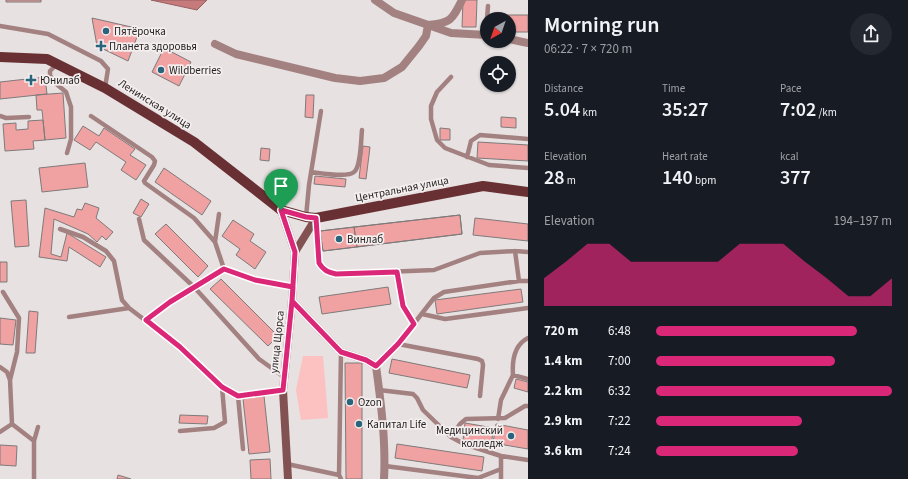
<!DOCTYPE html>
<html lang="en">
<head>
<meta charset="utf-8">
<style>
  :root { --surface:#171b24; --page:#242831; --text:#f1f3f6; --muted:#9ea1a6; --accent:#db2777 }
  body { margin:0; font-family:"Source Sans 3",sans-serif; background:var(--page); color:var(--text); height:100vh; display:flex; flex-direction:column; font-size:15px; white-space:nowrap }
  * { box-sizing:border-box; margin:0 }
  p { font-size:13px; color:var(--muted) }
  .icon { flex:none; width:22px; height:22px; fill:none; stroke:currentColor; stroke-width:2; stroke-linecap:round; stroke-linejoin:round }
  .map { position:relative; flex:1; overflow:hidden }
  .side { display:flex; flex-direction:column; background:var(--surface); width:380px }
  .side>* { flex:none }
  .needle { width:26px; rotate:220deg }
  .tools { position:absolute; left:480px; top:12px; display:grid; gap:8px }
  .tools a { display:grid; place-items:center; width:36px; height:36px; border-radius:50%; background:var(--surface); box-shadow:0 1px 3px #0004; font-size:20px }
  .pin { position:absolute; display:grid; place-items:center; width:34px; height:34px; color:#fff; margin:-41px -17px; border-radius:50% 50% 50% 0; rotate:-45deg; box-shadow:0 0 4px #0007 }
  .pin .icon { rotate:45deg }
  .round { display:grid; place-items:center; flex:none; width:42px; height:42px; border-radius:21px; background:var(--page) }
  .head { display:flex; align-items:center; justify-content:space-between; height:68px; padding:0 16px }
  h1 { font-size:22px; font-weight:600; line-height:30px }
  .metrics { display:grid; grid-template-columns:repeat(3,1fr); gap:6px; height:68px; padding:4px 16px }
  .metrics div { display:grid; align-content:center }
  .metrics b { font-size:20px; font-weight:600 }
  .metrics small { font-size:11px; font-weight:400 }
  .metrics p { font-size:11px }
  .chart { height:112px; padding:8px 16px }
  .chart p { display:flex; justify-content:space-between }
  .chart svg { width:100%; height:72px; margin-top:4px; fill:var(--accent); opacity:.7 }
  ul { padding:0 16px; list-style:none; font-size:13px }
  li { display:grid; grid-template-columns:64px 48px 1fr; align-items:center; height:30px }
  li i { height:10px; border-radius:5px; background:var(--accent) }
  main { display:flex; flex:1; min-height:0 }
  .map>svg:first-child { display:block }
  .green { fill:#fcc1c1 }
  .water { fill:#c67a7c; stroke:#966061 }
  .building { fill:#f0a1a2; stroke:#7f7a7a }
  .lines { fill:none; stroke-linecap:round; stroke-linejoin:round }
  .lane { stroke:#a38181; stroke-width:4.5 }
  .street { stroke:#a38181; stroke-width:8 }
  .secondary { stroke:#825253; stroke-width:8 }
  .primary { stroke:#693033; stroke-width:10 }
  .route-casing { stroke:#fff; stroke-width:8 }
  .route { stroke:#db2777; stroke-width:5 }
  .poi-dot { fill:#29637c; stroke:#f4eeee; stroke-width:1.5 }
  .labels { text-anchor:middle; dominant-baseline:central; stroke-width:3.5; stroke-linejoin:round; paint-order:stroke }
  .poi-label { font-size:11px; fill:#252323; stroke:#f4eeee; text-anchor:start }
  .street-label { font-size:11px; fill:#252323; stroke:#f4eeee }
</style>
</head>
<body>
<main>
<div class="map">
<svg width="528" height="479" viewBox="0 0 528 479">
  <rect width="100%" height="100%" fill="#e7e1e1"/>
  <path class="green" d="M 303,356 L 323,356 L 328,418 L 301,420 L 296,390 Z"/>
  <path class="water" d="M 151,0 L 207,0 L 197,10 Z"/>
  <path class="building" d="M 6,0 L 41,0 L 41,2 L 6,2 Z
    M 463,0 L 477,0 L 476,27 L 462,27 Z
    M 497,15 L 528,15 L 528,32 L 509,32 L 509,19 L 496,19 Z
    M 92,18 L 140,29 L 128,61 L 97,46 Z
    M 164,48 L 191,62 L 179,86 L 152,72 Z
    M 45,77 L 47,94 L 0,99 L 0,82 Z
    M 63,93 L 66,138 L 45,140 L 42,110 L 37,110 L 36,95 Z
    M 306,95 L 314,95 L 313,118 L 305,117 Z
    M 501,117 L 516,118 L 516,128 L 501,127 Z
    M 43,120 L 45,140 L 33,141 L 34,149 L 5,151 L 3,124 L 16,123 L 16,130 L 28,129 L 28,121 Z
    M 83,126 L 99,136 L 104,128 L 135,149 L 130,155 L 146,165 L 136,180 L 121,170 L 126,162 L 96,142 L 90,150 L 74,140 Z
    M 440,128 L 450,129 L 450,140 L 440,140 Z
    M 478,142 L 528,145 L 528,161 L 477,158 Z
    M 363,146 L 370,147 L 366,179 L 359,178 Z
    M 261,148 L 270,149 L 269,161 L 260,160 Z
    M 85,163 L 88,187 L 42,192 L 39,168 Z
    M 164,168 L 211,201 L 202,215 L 155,182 Z
    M 315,176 L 346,179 L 345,187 L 314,184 Z
    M 141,199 L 149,204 L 141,217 L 133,213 Z
    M 26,200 L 29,246 L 15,247 L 11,201 Z
    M 85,203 L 99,208 L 96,218 L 113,232 L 106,240 L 102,236 L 97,242 L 88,234 L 54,219 L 51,254 L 61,257 L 67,233 L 106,257 L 100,267 L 69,247 L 67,261 L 39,257 L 45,208 L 74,217 L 77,209 L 82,210 Z
    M 460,215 L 462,234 L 323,251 L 320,231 Z
    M 460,215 L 462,234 L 357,247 L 354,227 Z
    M 475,218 L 528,224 L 528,241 L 473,235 Z
    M 233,220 L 254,234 L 250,241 L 266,252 L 255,269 L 236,255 L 240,249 L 222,236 Z
    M 166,224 L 208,266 L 198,277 L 155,234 Z
    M 354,227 L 357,247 L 323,251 L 320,231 Z
    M 0,262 L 7,262 L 7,282 L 0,282 Z
    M 221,279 L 278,336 L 268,346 L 210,289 Z
    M 388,287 L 391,304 L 322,314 L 319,297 Z
    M 521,289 L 523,302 L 437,314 L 435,300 Z
    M 29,311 L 38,312 L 35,353 L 26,353 Z
    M 0,318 L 16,320 L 13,345 L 0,344 Z
    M 392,359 L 470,375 L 467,388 L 389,373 Z
    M 345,363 L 362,363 L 362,479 L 346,479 Z
    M 516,379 L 528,382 L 528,392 L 514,388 Z
    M 264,396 L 270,452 L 249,454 L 243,399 Z
    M 180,415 L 208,416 L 207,424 L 179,423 Z
    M 465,423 L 494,428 L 491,444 L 463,440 Z
    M 496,424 L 528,430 L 528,449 L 493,443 Z
    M 397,444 L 484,457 L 482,471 L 395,458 Z
    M 0,445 L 17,446 L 16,466 L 0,465 Z
    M 270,459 L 271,479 L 251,479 L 250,460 Z
    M 118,475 L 131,479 L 117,479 Z"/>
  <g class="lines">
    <path class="lane" d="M 487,19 L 488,6
      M 0,26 L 48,34 L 101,61 L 108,69 L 105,88
      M 486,35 L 487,20
      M 57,64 L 50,71 L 50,75 L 54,82 L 66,92 L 71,107 L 71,139 L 67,153
      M 451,77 L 437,92 L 431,106 L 431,119 L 437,140 L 445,148 L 489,165 L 528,168
      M 0,116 L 6,118 L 29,117
      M 91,116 L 152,157 L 155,161 L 154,165 L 144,181 L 145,183 L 194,218 L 215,242
      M 467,157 L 471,141 L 480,135 L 528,139
      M 311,172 C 320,173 348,178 354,172 C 361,167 361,139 362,130
      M 219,214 L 215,242 L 224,269
      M 306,217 L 309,185 L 321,111
      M 139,219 L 144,240 L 194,287 L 259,359 L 284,377
      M 316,219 L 319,263 C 324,271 328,272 336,274 L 434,270 L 480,253 L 515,251 L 528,252
      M 60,229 L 83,237 L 106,251 L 114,261 L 122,300 L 129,308 L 180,347 L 222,387 L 238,396 L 283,390
      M 515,251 L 519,281
      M 397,272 L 403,306 L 414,324
      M 3,292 L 19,318 L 17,352 L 10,380
      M 422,314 L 445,319 L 528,308
      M 69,317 L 129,308
      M 146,320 L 170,302 L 224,269 L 255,280 L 293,287
      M 398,344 L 434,298 L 444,292 L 519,281 L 528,281
      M 376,366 L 398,344 L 478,359 L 482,361 L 483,365 L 480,396
      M 0,367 L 7,372 L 10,380 L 12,424 L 34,441
      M 513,375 C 512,361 514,345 528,338
      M 379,390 L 413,394 L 417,398 L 423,410 L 451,437 L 464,444 L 501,456 L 528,460
      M 238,396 L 243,449
      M 498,419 L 501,400 L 513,375 L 528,379
      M 180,431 L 214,428 L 225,422 L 222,387
      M 0,432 L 12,424
      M 451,437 L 460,424 L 466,419 L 505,418 L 525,406 L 528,406
      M 501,456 L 501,479
      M 287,464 L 339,475
      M 385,466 L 478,478 L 501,469
      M 34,479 L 34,441 L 38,427
      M 341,479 L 339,475 L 341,352"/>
    <path class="street" d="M 375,0 L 394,13 L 451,33 L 487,35
      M 509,39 L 528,43
      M 215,44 L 236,54 L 335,78 L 360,81 L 384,78 L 402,67 L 419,46 L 426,36 L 428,25 C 451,23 452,20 462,0
      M 292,301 L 341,352 L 366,360 L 376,366 C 381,403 386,442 384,479"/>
    <path class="secondary" d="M 281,210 L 295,252 L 292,301 L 283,390 L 288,479
      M 295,252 L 316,218"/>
    <path class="primary" d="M 0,57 L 47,59 L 105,88 L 194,142 L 281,210 L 306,217 L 316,218 L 483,186 L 528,192"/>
  </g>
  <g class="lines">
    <defs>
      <path id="route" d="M 281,210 L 295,252 L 292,301 L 283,390 L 238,396 L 222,387 L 180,347 L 146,320 L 170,302 L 224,269 L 255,280 L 293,287 L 292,301 L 341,352 L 366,360 L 376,366 L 398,344 L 414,324 L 403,306 L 397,272 L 336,274 C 328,272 324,271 319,263 L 316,218 L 306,217 L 281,210"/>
    </defs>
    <use href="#route" class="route-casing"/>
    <use href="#route" class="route"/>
  </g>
  <g class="poi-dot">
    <circle cx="106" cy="31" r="4"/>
    <path d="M99 40h4v4h4v4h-4v4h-4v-4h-4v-4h4z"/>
    <circle cx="161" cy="70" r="4"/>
    <path d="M29 74h4v4h4v4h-4v4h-4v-4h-4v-4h4z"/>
    <circle cx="339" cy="239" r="4"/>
    <circle cx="350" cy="402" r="4"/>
    <circle cx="359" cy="424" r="4"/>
    <circle cx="511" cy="436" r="4"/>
  </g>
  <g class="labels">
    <g class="poi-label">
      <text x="114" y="31">Пятёрочка</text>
      <text x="109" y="46">Планета здоровья</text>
      <text x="169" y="70">Wildberries</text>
      <text x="40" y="80">Юнилаб</text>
      <text x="347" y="239">Винлаб</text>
      <text x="358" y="402">Ozon</text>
      <text x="367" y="424">Капитал Life</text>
      <text x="503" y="430" text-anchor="end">Медицинский<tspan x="503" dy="13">колледж</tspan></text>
    </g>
    <g class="street-label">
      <text transform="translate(155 104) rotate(32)">Ленинская улица</text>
      <text transform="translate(402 189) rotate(-11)">Центральная улица</text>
      <text transform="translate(277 342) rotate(-84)">улица Щорса</text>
    </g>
  </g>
</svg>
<div class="tools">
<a><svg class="needle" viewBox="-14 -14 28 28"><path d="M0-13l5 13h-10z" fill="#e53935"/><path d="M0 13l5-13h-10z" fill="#9ea1a6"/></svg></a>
<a><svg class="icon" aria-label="locate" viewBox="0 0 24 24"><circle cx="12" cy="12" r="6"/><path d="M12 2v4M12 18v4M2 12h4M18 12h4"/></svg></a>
</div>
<div class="pin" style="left:281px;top:210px;background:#1e9e55"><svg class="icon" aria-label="arrive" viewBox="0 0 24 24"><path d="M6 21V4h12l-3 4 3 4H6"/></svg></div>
</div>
<section class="side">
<div class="head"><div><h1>Morning run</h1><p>06:22 · 7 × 720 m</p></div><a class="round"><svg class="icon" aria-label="share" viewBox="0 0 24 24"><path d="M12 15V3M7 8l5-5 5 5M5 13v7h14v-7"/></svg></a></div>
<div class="metrics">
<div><p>Distance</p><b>5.04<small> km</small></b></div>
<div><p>Time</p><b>35:27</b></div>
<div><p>Pace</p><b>7:02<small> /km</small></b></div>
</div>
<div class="metrics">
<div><p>Elevation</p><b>28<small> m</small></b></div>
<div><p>Heart rate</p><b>140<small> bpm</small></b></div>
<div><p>kcal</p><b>377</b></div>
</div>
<div class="chart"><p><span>Elevation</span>194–197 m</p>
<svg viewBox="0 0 160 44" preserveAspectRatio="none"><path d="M0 44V27L10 17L20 6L30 6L40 17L50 17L60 17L70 17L80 17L90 6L100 6L110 6L120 17L130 27L140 38L150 38L160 27V44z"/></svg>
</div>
<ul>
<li><b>720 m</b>6:48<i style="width:85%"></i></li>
<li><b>1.4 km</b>7:00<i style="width:76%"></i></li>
<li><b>2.2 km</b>6:32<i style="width:100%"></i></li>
<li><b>2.9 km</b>7:22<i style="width:62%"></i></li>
<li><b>3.6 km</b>7:24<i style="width:60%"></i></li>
</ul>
</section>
</main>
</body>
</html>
